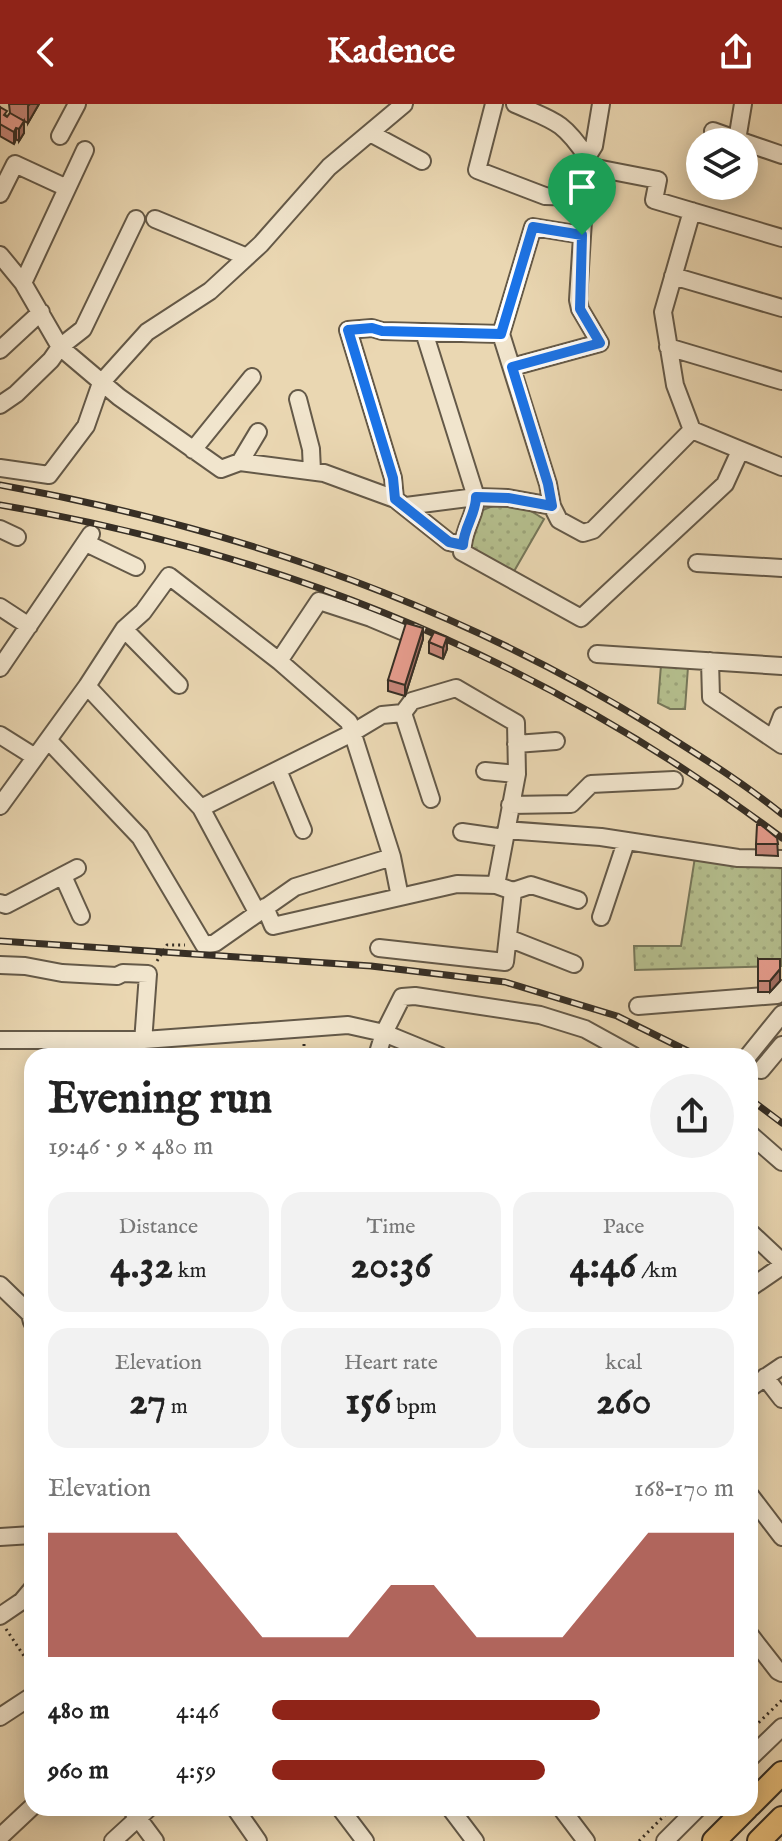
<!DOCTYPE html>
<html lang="en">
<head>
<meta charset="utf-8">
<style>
  :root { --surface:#fff; --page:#f2f2f2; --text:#222; --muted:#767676; --accent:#8f2418 }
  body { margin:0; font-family:"IM FELL English",serif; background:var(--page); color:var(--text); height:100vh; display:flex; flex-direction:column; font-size:30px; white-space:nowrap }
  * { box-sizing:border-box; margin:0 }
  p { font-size:26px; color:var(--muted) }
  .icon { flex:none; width:44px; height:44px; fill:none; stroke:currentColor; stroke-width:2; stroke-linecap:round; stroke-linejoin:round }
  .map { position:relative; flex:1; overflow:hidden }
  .drawer { position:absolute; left:24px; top:944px; width:734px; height:768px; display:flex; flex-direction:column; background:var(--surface); border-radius:24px; box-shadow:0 4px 20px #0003 }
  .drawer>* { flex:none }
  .fabs { position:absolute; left:686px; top:24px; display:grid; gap:16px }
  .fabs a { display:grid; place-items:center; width:72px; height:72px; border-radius:50%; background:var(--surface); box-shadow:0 4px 20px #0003; font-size:40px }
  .pin { position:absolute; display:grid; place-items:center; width:68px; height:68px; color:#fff; margin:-82px -34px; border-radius:50% 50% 50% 0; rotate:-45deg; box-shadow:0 0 8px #0007 }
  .pin .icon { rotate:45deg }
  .round { display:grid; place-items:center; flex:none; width:84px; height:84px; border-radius:42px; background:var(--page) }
  .summary { display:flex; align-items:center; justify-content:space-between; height:136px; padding:0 24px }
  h1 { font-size:44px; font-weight:700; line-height:60px }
  .figures { display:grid; grid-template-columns:repeat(3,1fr); gap:12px; height:136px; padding:8px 24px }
  .figures div { display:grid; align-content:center; border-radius:20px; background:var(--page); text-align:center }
  .figures b { font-size:40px; font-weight:700 }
  .figures small { font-size:22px; font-weight:400 }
  .figures p { font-size:22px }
  .chart { height:224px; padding:16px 24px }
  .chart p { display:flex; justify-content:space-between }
  .chart svg { width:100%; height:144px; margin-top:8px; fill:var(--accent); opacity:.7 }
  ul { padding:0 24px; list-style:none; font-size:26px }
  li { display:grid; grid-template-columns:128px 96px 1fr; align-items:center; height:60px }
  li i { height:20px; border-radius:10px; background:var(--accent) }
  header { display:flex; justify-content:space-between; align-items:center; height:104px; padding:0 24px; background:var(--accent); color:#fff; font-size:36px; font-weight:700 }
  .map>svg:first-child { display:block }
  .grass { fill:url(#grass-dots); stroke:#76775a; stroke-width:2 }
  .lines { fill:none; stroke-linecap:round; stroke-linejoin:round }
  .minor-casing { stroke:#645948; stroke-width:20 }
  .highway-casing { stroke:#372f25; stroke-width:26 }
  .path { stroke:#372f25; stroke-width:3; stroke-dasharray:2 4; stroke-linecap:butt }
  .minor { stroke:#f1e5cd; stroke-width:16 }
  .highway { stroke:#e5bc79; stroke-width:22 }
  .rail-casing { stroke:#372f25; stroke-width:7 }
  .rail { stroke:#f1e5cd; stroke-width:4; stroke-dasharray:12; stroke-linecap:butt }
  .wall { fill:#c7877a; stroke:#372f25; stroke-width:2 }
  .shaded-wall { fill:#a26e63; stroke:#372f25; stroke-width:2 }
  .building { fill:#e79d8e; stroke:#372f25; stroke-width:2 }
  .route-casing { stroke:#fff; stroke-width:16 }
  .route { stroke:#1a73e8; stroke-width:10 }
</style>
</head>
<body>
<header><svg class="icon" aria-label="back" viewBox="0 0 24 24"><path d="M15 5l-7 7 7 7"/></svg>Kadence<svg class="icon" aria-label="share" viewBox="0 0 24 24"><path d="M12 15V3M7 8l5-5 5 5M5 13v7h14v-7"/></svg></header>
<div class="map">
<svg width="782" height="1737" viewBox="0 0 782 1737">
  <defs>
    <pattern id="grass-dots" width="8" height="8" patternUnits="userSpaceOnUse" patternTransform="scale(2)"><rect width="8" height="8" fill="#b5bf8e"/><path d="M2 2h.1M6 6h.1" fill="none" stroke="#9ca47a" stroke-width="1.8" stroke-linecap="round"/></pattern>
  </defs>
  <rect width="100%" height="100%" fill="#ead7b2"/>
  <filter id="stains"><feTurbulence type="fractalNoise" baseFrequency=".0025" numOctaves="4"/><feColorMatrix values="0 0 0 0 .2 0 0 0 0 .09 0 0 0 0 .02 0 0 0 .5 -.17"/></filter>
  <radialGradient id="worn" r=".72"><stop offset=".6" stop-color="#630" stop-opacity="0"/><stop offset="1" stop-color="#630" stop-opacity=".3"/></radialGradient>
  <path class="grass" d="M 503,398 L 521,401 L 544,415 L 513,469 L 470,443 L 478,408 Z
    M 661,561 L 688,563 L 685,605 L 670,605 L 658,599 Z
    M 695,753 L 782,760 L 782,862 L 635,866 L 634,842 L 681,842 Z"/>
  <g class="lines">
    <defs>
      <path id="minor" d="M 494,0 L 477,66 L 545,92 L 584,93
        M 713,27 L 744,38
        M 370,29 L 422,57
        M 60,32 L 77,0
        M 737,36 L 743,0
        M 744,38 L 782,51
        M 587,53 L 594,42 L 601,0
        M 586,62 L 658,76 L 654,96 L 782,134
        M 0,90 L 15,60 L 67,84
        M 692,107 L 663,208 L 675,281 L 692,326 L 782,363
        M 155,115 L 247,153
        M 0,151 L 23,179 L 60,243 L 119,293 L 221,365 L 240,358 L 324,369 L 395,395 L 449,438 L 463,441 L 462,448 L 581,514 L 725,380 L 740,347
        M 673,172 L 782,204
        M 23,179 L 85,46
        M 424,228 L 476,393 C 476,410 465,422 463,441
        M 668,243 L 782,277
        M 0,246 L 41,208
        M 512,263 L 600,239 L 580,205 L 578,196 L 587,53 C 562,16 554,17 515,0
        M 298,295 L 311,345 L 312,367
        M 0,301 L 16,290 L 51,256 L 60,243 L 83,225 L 136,115
        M 193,346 L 252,273
        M 240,358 L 258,328
        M 0,364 L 49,371 L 86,322 L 101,279 L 147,228 L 210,187 L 261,140 L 329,63 L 404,0
        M 395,395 L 393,374 L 348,226 L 372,224 L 382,227 L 501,230
        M 406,402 L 476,393 L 508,394 L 552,402 L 559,416 L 583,429 L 593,426 L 692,326
        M 552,402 L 548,380 L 501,230 L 533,123 L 582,131
        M 0,425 L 17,433
        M 86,439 L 136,463
        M 697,459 L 782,464
        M 0,503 L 29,522
        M 124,525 L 179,581
        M 597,550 L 782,562
        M 279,557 L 319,497 L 371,514 L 402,527
        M 710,557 L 711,593 L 782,641
        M 0,564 L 91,430
        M 87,582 L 201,704 L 257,808
        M 403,609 L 431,695
        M 0,631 L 35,653
        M 773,635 L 782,612
        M 48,636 L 140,733 L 204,841 L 215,839 L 295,783 L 392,753
        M 516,640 L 556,637
        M 278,666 L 303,726
        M 485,667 L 517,670
        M 510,701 L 571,700 L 591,680 L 674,676
        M 0,702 L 87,582 L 124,525 L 143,508 L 169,472 L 279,557 L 349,618 L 392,753 L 400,793
        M 201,704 L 352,629 L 382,611 L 403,609 L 412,597 L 456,584 L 516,619 L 517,670 L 496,781
        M 506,726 L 601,733 L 738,754 L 782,755
        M 462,728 L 504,734
        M 63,772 L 81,812
        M 0,799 L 6,801 L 77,764
        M 265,803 L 273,822 L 457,780 L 496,781 L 513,787 L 531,781 L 578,796
        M 601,813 L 626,738
        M 508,834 L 574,860
        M 379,844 L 505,858 L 513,787
        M 0,861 L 25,862 L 62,869 L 117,872 L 123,869 L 148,870 L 142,952
        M 638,902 L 777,891 L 782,885
        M 0,936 L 144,936 L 348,921 L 384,929 L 440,952
        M 377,952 L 384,929 L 402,893 L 415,892 L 540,911 L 585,925 L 634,952
        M 748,952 L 782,910
        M 761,966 L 782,941
        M 750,1030 L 782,1058
        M 750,1128 L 782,1158
        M 0,1181 L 30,1210 L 32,1218
        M 750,1184 L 782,1162
        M 765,1273 L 782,1295
        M 750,1284 L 782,1262
        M 750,1391 L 782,1433
        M 0,1433 L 32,1431
        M 0,1512 L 22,1497 L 32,1485
        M 750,1531 L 778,1567 L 782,1569
        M 0,1613 L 32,1592
        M 750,1654 L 782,1623
        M 235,1704 L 258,1737
        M 340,1704 L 365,1737
        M 450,1704 L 475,1737
        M 561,1704 L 586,1737
        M 132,1706 L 155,1737
        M 0,1733 L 32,1703
        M 113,1737 L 149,1704
        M 665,1737 L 698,1704"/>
      <path id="highway" d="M 750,1701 L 782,1669
        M 714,1737 L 747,1704
        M 759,1737 L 782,1714"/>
    </defs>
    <use href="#minor" class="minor-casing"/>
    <use href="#highway" class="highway-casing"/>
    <path class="path" d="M 157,857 L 167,841 L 185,841
      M 304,940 L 304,952
      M 6,1525 L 32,1564
      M 750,1627 L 782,1596
      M 639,1737 L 672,1704"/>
    <use href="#minor" class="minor"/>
    <use href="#highway" class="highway"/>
    <defs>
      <path id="rail" d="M 0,381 C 233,423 455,500 657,625 C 700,652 742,678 782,710
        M 0,401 C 287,450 550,559 782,734
        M 0,837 L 371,862 L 505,878 L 617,912 L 698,952
        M 750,995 L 782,1019"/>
    </defs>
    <use href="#rail" class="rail-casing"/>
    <use href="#rail" class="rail"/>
  </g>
  <path class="wall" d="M 9,0 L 39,0 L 28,19 L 14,12 L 24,29 L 19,37 L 16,35 L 14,40 L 0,32 L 0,3 L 7,13 L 10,9 Z
    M 423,535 L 405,592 L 388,587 L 388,576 Z
    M 429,538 L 447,545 L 443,555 L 429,549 Z
    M 777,734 L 778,752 L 756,751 L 756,740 Z
    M 758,855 L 780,877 L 770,888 L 758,888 Z"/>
  <path class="shaded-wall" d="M 30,0 L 39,0 L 28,19 L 28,2 Z
    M 24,17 L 24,29 L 19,37 L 19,25 Z
    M 16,24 L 16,35 L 14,40 L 14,28 Z
    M 423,524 L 423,535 L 405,592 L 405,581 Z
    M 447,533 L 447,545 L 443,555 L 443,544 Z
    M 780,865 L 780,877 L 770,888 L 770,877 Z"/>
  <path class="building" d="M 0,3 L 7,7 L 4,11 L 7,13 L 10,9 L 24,17 L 19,25 L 16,24 L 14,28 L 0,20 Z
    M 406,519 L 423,524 L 405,581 L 388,576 Z
    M 434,528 L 447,533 L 443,544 L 429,538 Z
    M 757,721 L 761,721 L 777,734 L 778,740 L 756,740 Z
    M 758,855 L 780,855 L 780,865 L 770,877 L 758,877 Z"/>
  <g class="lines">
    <defs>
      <path id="route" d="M 533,123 L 582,131 L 580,205 L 600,239 L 512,263 L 548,380 L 552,402 L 508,394 L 476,393 C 476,410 464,423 463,441 L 449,438 L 395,395 L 393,374 L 348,226 L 372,224 L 382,227 L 501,230 Z"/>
    </defs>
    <use href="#route" class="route-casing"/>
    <use href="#route" class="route"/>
  </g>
  <rect width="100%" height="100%" filter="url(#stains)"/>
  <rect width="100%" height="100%" fill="url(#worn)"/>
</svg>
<div class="fabs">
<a><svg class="icon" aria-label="layers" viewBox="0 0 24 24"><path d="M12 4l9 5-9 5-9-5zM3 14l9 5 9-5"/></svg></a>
</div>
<div class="pin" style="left:582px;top:131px;background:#1e9e55"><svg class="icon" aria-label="arrive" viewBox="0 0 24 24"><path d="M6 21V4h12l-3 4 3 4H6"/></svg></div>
<section class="drawer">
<div class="summary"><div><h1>Evening run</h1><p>19:46 · 9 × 480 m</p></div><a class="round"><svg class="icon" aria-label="share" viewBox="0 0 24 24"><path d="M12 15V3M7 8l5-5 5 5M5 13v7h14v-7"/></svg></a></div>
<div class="figures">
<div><p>Distance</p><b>4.32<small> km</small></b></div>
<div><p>Time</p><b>20:36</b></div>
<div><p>Pace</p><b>4:46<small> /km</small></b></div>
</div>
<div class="figures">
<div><p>Elevation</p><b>27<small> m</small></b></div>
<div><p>Heart rate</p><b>156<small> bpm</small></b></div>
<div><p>kcal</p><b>260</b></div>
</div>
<div class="chart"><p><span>Elevation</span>168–170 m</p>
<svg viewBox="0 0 160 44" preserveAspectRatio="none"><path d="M0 44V6L10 6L20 6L30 6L40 22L50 38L60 38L70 38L80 22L90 22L100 38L110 38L120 38L130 22L140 6L150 6L160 6V44z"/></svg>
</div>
<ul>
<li><b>480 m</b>4:46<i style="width:71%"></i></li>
<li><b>960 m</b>4:59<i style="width:59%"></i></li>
</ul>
</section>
</div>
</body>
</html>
